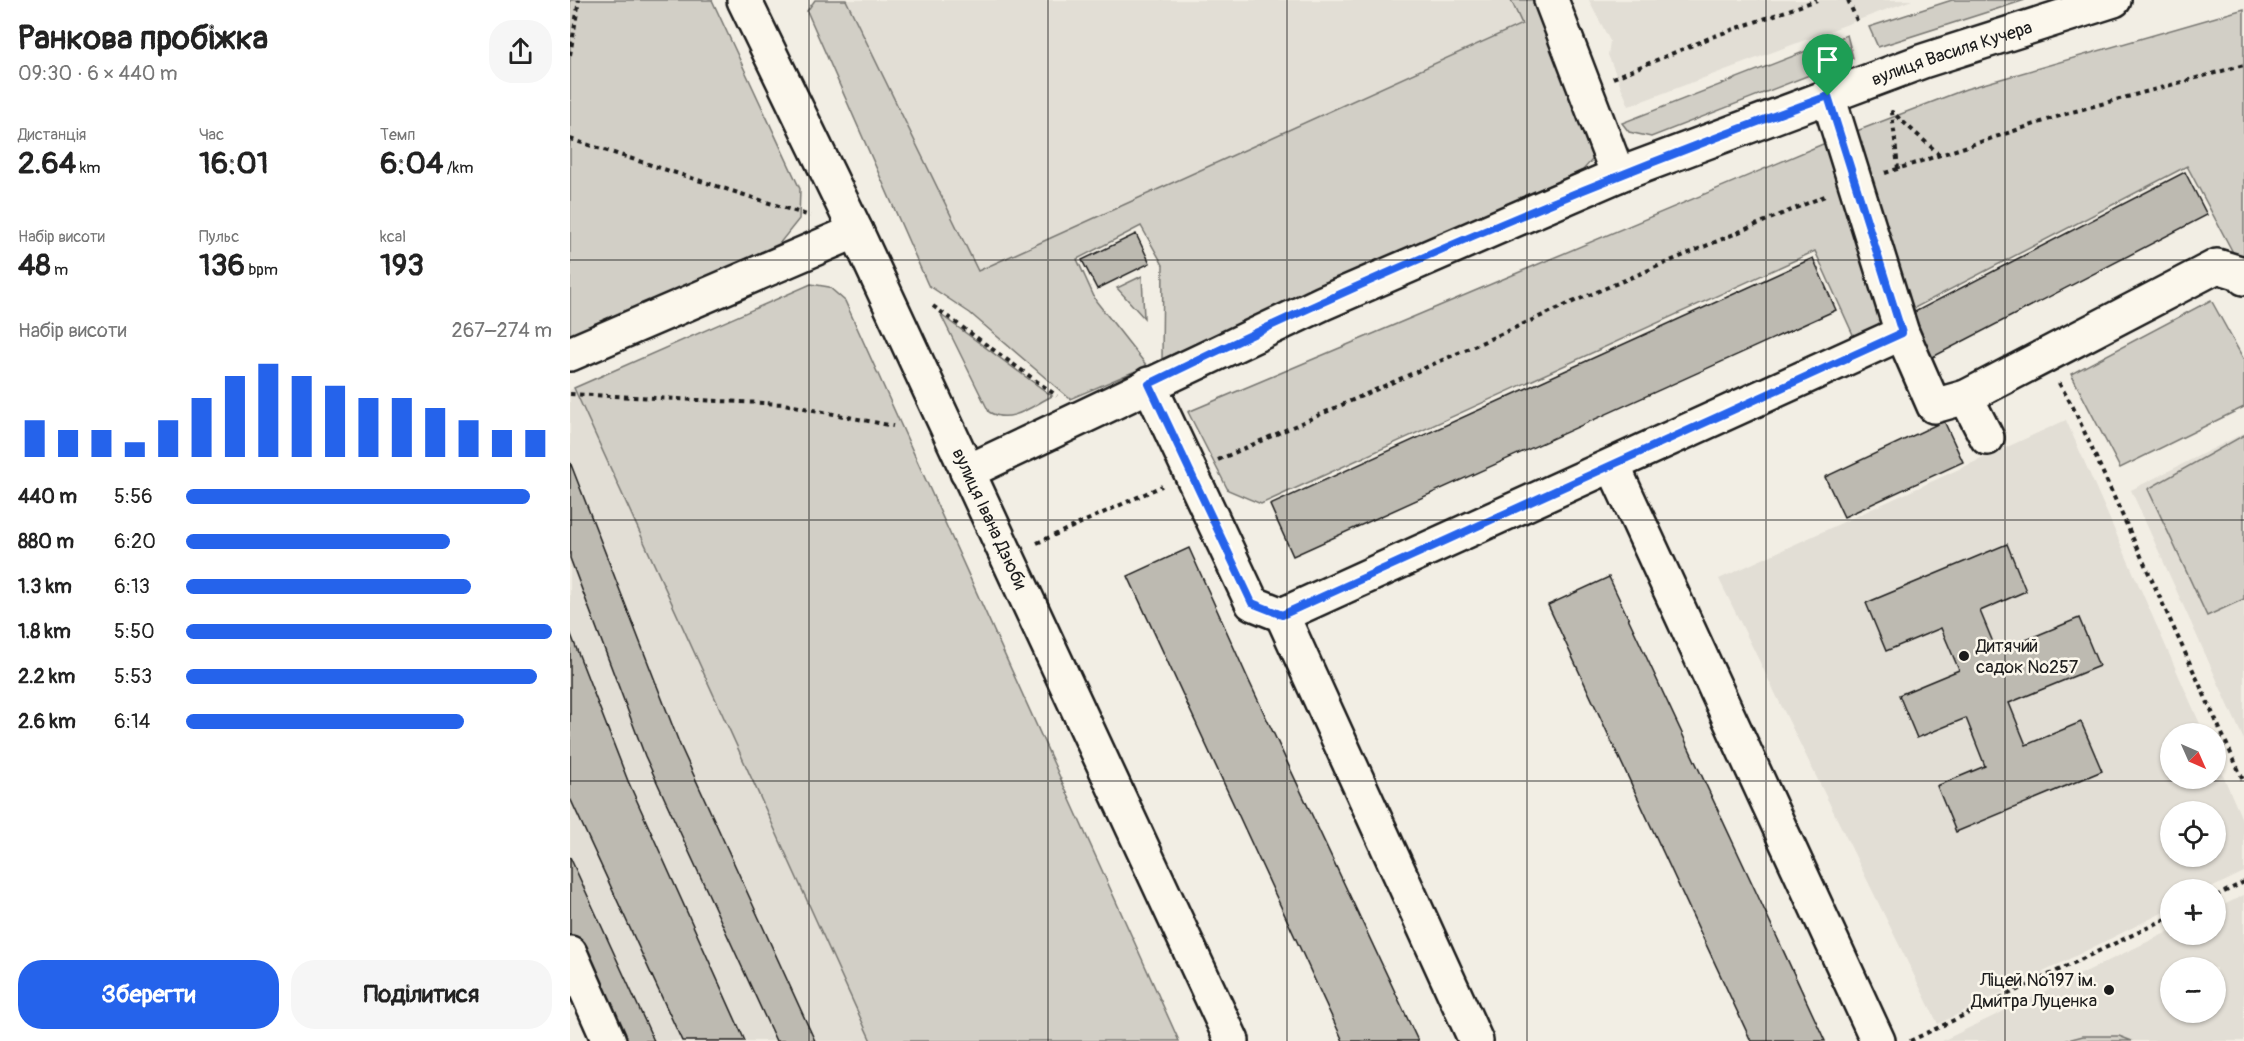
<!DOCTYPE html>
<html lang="uk">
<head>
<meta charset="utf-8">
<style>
  :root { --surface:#fff; --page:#f6f6f6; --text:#222; --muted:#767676; --accent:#2563eb }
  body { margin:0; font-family:Pangolin,sans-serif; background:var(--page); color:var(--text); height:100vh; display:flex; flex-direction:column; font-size:22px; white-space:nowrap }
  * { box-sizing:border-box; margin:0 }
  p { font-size:20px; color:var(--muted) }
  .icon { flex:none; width:33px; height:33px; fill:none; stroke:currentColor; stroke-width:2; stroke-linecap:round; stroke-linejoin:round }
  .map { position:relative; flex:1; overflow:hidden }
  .details { display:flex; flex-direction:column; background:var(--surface); width:570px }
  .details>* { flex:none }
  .needle { width:39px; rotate:135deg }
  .buttons { position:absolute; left:1590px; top:723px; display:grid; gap:12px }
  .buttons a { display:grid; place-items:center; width:66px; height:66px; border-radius:50%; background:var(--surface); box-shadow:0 2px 4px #0004; font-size:30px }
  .pin { position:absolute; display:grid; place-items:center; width:51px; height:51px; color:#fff; margin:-62px -26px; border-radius:50% 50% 50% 0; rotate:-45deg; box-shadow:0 0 6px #0007 }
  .pin .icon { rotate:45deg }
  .round { display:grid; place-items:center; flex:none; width:63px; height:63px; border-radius:24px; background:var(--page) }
  .summary { display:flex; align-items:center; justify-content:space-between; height:102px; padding:0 18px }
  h1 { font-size:33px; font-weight:700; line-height:45px }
  .metrics { display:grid; grid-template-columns:repeat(3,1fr); gap:9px; height:102px; padding:6px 18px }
  .metrics div { display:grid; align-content:center }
  .metrics b { font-size:30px; font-weight:700 }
  .metrics small { font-size:16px; font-weight:400 }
  .metrics p { font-size:16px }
  .chart { height:168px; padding:12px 18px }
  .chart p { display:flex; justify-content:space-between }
  .chart svg { width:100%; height:108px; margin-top:6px; stroke:var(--accent); stroke-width:6 }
  .action { display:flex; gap:12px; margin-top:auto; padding:12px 18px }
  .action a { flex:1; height:69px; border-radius:24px; background:var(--accent); color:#fff; font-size:24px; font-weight:700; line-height:69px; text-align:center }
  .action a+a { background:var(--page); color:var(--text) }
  ul { padding:0 18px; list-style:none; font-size:20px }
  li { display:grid; grid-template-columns:96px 72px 1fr; align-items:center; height:45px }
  li i { height:15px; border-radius:8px; background:var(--accent) }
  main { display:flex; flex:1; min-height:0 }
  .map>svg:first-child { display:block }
  .built { fill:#e2ded5; fill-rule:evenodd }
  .green { fill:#d2cfc6; stroke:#777671; stroke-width:1.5 }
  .building { fill:#bdbab1; stroke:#1c1c1c; stroke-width:1.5 }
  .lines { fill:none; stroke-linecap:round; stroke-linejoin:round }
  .minor-casing { stroke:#1c1c1c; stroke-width:38 }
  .major-casing { stroke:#1c1c1c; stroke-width:38 }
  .path { stroke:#1c1c1c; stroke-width:4; stroke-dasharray:4.5 4.5; stroke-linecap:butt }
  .minor { stroke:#fbf7ec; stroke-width:33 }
  .major { stroke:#fbf7ec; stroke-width:33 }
  .route-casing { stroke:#fff; stroke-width:12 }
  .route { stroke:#2563eb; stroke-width:8 }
  .grid { fill:none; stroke:#1c1c1c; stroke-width:1.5; stroke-opacity:0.55 }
  .poi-dot { fill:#1c1c1c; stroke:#fbf7ec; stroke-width:2 }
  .labels { text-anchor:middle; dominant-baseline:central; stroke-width:5; stroke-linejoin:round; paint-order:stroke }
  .street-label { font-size:18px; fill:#1c1c1c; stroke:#fbf7ec }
  .poi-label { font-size:18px; fill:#1c1c1c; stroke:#fbf7ec; text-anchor:start }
</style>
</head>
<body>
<main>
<section class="details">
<div class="summary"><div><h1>Ранкова пробіжка</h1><p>09:30 · 6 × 440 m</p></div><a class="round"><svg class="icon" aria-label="share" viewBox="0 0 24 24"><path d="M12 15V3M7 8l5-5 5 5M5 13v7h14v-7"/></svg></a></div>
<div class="metrics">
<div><p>Дистанція</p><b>2.64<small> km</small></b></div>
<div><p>Час</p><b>16:01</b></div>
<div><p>Темп</p><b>6:04<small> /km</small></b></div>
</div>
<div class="metrics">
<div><p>Набір висоти</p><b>48<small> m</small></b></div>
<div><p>Пульс</p><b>136<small> bpm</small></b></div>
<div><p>kcal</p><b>193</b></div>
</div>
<div class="chart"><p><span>Набір висоти</span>267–274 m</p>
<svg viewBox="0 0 160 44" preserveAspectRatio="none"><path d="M5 44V29M15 44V33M25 44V33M35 44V38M45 44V29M55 44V20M65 44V11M75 44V6M85 44V11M95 44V15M105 44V20M115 44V20M125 44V24M135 44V29M145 44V33M155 44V33"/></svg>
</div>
<ul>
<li><b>440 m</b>5:56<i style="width:94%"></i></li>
<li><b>880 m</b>6:20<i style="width:72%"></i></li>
<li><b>1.3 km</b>6:13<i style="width:78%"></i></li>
<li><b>1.8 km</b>5:50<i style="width:100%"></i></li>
<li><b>2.2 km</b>5:53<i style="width:96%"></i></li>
<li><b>2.6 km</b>6:14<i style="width:76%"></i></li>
</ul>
<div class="action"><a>Зберегти</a><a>Поділитися</a></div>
</section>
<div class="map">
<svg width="1674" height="1041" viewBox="0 0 1674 1041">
  <rect width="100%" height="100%" fill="#f2eee4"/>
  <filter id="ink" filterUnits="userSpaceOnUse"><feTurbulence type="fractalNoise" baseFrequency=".0167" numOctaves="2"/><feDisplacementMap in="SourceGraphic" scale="12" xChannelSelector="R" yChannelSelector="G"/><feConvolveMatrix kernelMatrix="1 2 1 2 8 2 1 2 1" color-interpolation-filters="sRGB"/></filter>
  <g filter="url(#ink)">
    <path class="built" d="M 276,0 L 941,0 L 952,24 L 408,271 Z
      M 1019,0 L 1342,0 L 1059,106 L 1038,55 L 1040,41 Z
      M 4,388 L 301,1041 L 42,1041 L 0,943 L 0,390 Z
      M 1496,420 L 1634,733 L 1600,734 L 1600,778 L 1646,778 L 1646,759 L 1674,824 L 1674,872 L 1639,889 L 1600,890 L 1600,909 L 1368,1024 L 1149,579 ZM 1600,812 L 1646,812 L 1646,856 L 1600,856 Z
      M 1674,433 L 1674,740 L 1561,490 Z
      M 1674,895 L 1674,1041 L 1372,1041 L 1600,931 L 1600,934 L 1646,934 L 1646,909 ZM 1600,968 L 1646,968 L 1646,1012 L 1600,1012 Z"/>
    <path class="green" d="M 0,0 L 142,0 L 230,189 L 229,219 L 209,244 L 0,338 Z
      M 245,0 L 276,0 L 408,271 L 952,24 L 941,0 L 965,0 L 1023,147 L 1022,160 L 1013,170 L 592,359 L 593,265 L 571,226 L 507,259 L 526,301 L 577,366 L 500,399 L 400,313 L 358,285 L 237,11 Z
      M 1382,0 L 1455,0 L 1308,47 L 1299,27 Z
      M 1674,9 L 1674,256 L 1667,260 L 1617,166 L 1285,339 L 1245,251 L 691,504 L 658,490 L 618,412 L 1253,144 L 1396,89 Z
      M 1277,35 L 1283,58 L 1081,137 L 1059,132 L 1052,123 Z
      M 572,276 L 574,318 L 547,288 Z
      M 241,284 L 259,287 L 275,301 L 609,1041 L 301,1041 L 4,388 Z
      M 1641,300 L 1674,360 L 1674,407 L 1550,468 L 1501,374 Z
      M 371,315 L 482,396 C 462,406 440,425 419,412 Z
      M 1674,435 L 1674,599 L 1637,616 L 1578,489 Z
      M 1513,1036 L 1549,1036 L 1562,1041 L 1494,1041 Z"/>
    <path class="building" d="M 1615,172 L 1637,215 L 1357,360 L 1335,317 Z
      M 566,234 L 580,263 L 527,289 L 512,260 Z
      M 1243,258 L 1266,310 L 723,556 L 700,505 Z
      M 1374,421 L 1393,462 L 1274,517 L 1255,477 Z
      M 0,462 L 110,745 L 245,1041 L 206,1041 L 75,756 L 0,558 Z
      M 1437,544 L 1456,591 L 1410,611 L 1427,652 L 1509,618 L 1529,666 L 1439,703 L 1456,745 L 1511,722 L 1532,771 L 1386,832 L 1367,786 L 1415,766 L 1396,718 L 1347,738 L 1329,695 L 1389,670 L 1371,628 L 1316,651 L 1296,603 Z
      M 619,548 L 679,681 L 848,1041 L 773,1041 L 558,576 Z
      M 1039,577 L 1194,909 L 1255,1041 L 1181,1041 L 978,605 Z
      M 0,632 L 58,781 L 175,1041 L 112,1041 L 0,798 Z
      M 0,857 L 84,1041 L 47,1041 L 0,933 Z"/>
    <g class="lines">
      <defs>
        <g id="minor">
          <path d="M 981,0 L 1048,175"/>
          <path d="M 1258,96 L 1332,333 L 1364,406 L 1396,397 L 1647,266 L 1670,273 L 1674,278"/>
          <path d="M 0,354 L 286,231"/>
          <path d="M 579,384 L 682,603 L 712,615 L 906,1041"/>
          <path d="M 1396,397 L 1417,438"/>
          <path d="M 1043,466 L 1308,1041"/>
          <path id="s1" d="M 397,472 L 753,303 L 1048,175 L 1353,61 L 1544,0"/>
          <path d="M 712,615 L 1332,333"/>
        </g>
        <g id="major">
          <path id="s2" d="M 174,0 L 286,231 L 662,1041"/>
          <path d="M 0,953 L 39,1041"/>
        </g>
      </defs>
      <use href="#minor" class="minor-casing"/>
      <use href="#major" class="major-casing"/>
      <path class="path" d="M 1278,0 L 1288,23
        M 0,55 L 9,0
        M 1043,78 L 1142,37 L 1247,0
        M 0,139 L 240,216
        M 1328,169 L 1322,112 L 1369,154
        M 1315,173 L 1502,112 L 1674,65
        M 363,306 L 487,396
        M 1489,383 L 1503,407 L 1674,782
        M 0,394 L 214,404 L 323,426
        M 648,460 L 1005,301 L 1257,195
        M 467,543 L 592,486
        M 1646,896 L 1674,882
        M 1340,1041 L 1600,917"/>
      <use href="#minor" class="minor"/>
      <use href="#major" class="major"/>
    </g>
  </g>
  <g class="lines" filter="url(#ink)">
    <defs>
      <path id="route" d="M 1258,96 L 1332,333 L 712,615 L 682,603 L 579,384 C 799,276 1028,180 1258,96 Z"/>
    </defs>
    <use href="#route" class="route-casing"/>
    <use href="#route" class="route"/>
  </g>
  <path class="grid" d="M 239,0 L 239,1041M 478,0 L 478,1041M 717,0 L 717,1041M 957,0 L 957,1041M 1196,0 L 1196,1041M 1435,0 L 1435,1041M 0,260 L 1674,260M 0,520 L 1674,520M 0,781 L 1674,781"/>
  <g class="poi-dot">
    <circle cx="1394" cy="656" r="6"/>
    <circle cx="1539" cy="990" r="6"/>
  </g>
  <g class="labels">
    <g class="street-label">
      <text stroke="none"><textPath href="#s1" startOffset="1071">вулиця Василя Кучера</textPath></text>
      <text stroke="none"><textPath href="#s2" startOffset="574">вулиця Івана Дзюби</textPath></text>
    </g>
    <g class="poi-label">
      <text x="1406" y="646">Дитячий<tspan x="1406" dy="21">садок №257</tspan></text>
      <text x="1527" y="980" text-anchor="end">Ліцей №197 ім.<tspan x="1527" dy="21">Дмитра Луценка</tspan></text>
    </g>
  </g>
</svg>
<div class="buttons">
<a><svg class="needle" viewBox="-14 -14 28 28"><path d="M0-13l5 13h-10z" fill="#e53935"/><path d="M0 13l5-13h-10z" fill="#767676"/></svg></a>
<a><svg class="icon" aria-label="locate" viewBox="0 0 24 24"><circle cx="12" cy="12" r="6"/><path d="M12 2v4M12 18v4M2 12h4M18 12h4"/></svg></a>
<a>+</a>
<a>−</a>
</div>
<div class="pin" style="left:1258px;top:96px;background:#1e9e55"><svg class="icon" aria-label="arrive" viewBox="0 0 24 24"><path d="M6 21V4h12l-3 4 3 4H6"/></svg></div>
</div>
</main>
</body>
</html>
